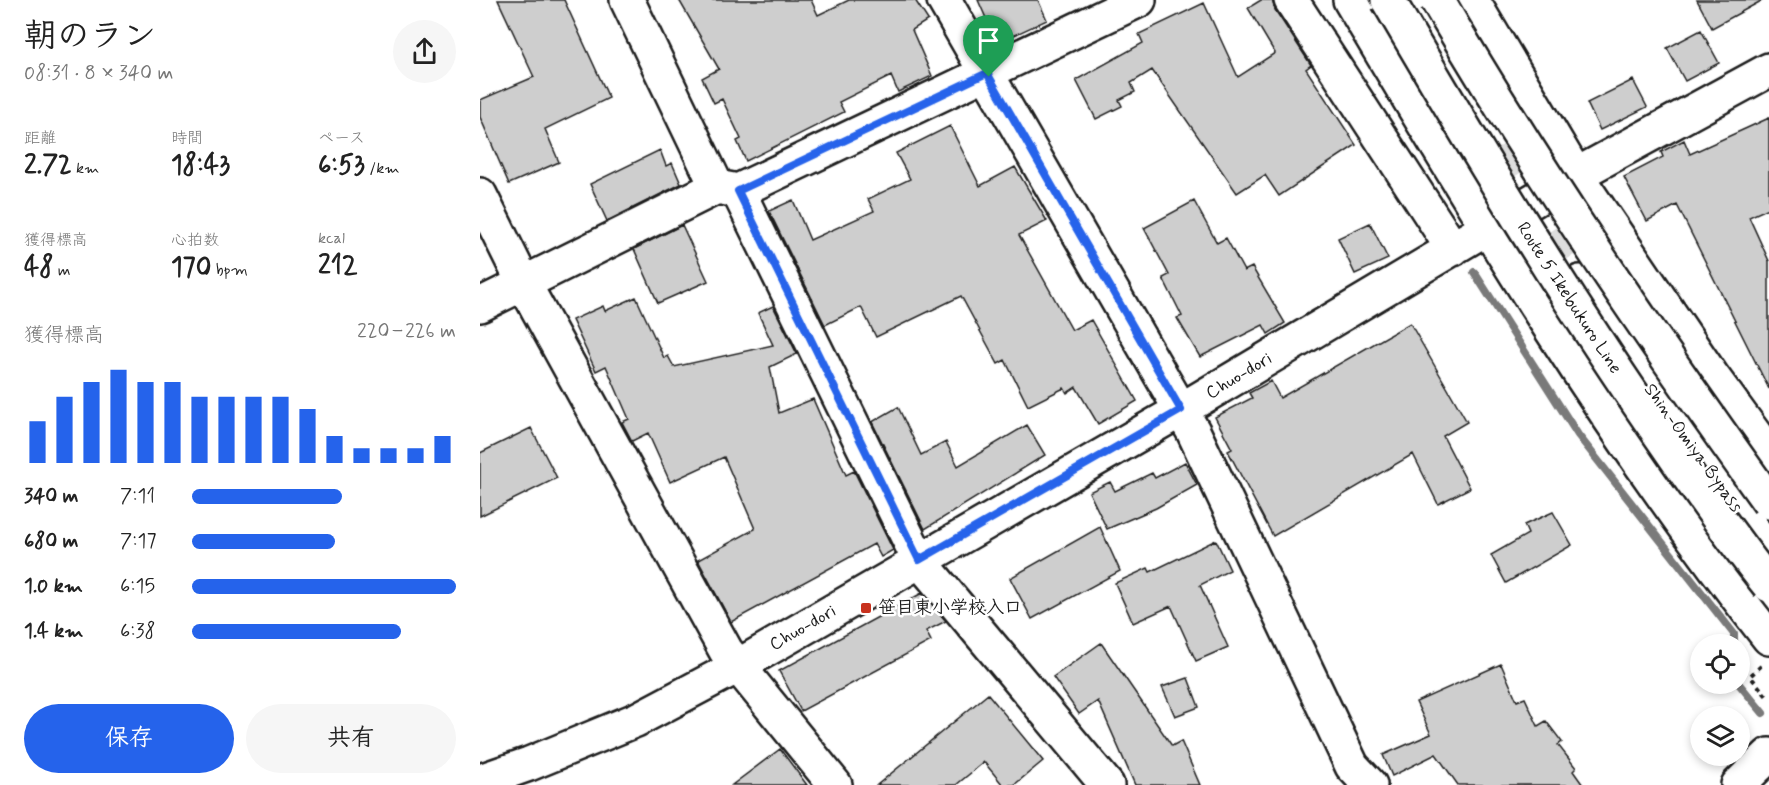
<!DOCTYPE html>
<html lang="ja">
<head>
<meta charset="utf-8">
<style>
  :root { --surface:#fff; --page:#f6f6f6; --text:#222; --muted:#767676; --accent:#2563eb }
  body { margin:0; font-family:Mynerve,"Klee One",sans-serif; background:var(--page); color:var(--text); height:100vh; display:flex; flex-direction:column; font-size:22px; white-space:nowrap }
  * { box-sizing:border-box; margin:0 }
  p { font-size:20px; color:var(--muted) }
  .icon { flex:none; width:33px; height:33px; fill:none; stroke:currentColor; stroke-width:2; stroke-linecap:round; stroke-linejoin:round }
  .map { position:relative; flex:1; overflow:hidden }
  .panel { display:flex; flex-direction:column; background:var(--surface); width:480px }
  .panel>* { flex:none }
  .buttons { position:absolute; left:1210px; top:634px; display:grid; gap:12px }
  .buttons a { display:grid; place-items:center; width:60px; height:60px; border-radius:50%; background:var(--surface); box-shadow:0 3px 9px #0003; font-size:30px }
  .pin { position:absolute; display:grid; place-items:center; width:51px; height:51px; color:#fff; margin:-62px -26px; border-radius:50% 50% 50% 0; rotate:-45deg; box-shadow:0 0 6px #0007 }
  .pin .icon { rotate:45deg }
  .round { display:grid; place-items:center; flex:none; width:63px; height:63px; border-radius:32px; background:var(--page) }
  .head { display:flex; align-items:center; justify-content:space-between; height:102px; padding:0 24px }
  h1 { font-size:33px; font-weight:700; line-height:45px }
  .stats { display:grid; grid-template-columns:repeat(3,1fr); gap:9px; height:102px; padding:6px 24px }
  .stats div { display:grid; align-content:center }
  .stats b { font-size:26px; font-weight:700 }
  .stats small { font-size:16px; font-weight:400 }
  .stats p { font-size:16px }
  .chart { height:168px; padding:12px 24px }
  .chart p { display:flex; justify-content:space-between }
  .chart svg { width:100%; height:108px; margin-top:6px; stroke:var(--accent); stroke-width:6 }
  .primary-button { display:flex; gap:12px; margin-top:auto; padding:12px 24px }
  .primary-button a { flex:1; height:69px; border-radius:36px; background:var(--accent); color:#fff; font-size:24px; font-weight:700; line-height:69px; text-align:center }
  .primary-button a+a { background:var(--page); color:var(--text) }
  ul { padding:0 24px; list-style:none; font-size:20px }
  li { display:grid; grid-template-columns:96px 72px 1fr; align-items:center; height:45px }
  li i { height:15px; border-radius:8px; background:var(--accent) }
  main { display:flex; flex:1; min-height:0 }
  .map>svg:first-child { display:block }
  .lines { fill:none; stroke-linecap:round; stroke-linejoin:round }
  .stream { stroke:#7a7a7a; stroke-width:8 }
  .building { fill:#cecece; stroke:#1c1c1c; stroke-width:1.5 }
  .highway-tunnel { stroke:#ddd; stroke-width:33; stroke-dasharray:33 16; stroke-linecap:butt }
  .minor-casing { stroke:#1c1c1c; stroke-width:38 }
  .highway-casing { stroke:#1c1c1c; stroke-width:38 }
  .path { stroke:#1c1c1c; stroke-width:4; stroke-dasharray:4.5 4.5; stroke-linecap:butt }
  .minor { stroke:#fff; stroke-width:33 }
  .highway { stroke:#fff; stroke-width:33 }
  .highway-bridge-casing { stroke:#1c1c1c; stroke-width:38; stroke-linecap:butt }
  .highway-bridge { stroke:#fff; stroke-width:33 }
  .route-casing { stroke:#fff; stroke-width:12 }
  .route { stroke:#2563eb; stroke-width:8 }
  .poi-dot { fill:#c8321e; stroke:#fff; stroke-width:2 }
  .labels { text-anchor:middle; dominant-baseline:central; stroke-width:5; stroke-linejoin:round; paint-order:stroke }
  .street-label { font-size:18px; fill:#1c1c1c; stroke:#fff }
  .poi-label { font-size:18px; font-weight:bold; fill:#1c1c1c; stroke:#fff; text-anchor:start }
</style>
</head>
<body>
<main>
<section class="panel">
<div class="head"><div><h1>朝のラン</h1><p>08:31 · 8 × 340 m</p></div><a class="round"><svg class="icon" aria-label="share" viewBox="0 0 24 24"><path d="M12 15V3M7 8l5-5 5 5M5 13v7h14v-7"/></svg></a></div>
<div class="stats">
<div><p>距離</p><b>2.72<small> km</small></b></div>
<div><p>時間</p><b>18:43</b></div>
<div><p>ペース</p><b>6:53<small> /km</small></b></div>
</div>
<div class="stats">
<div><p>獲得標高</p><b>48<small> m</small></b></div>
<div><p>心拍数</p><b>170<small> bpm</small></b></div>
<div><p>kcal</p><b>212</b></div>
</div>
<div class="chart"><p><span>獲得標高</span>220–226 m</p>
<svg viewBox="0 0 160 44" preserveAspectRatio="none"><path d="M5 44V27M15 44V17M25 44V11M35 44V6M45 44V11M55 44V11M65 44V17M75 44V17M85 44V17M95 44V17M105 44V22M115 44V33M125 44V38M135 44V38M145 44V38M155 44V33"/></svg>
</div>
<ul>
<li><b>340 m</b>7:11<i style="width:57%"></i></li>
<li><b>680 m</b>7:17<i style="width:54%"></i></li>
<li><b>1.0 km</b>6:15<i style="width:100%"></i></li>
<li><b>1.4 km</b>6:38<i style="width:79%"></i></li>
</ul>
<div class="primary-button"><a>保存</a><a>共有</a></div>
</section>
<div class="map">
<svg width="1289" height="785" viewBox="0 0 1289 785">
  <rect width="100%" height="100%" fill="#fff"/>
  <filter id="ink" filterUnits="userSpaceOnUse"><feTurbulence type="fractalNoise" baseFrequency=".0167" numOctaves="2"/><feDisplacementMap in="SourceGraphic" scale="12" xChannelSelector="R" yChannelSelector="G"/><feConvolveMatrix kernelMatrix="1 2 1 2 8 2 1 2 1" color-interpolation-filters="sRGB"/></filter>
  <g filter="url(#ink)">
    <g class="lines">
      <path class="stream" d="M 994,272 L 1098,435 L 1254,634 L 1254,645
        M 1259,684 L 1283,713"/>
    </g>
    <path class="building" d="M 18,0 L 84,0 L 129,98 L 65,129 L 79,162 L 29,184 L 0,117 L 0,100 L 54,77 Z
      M 199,0 L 331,0 L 338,15 L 369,0 L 435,0 L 448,20 L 432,30 L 452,76 L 418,92 L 411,76 L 359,102 L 364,112 L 266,161 L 257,141 L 261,139 L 242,99 L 234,103 L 222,78 L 239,69 Z
      M 498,0 L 558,0 L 567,20 L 517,43 Z
      M 781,0 L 792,0 L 795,10 L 831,65 L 826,69 L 876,145 L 799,196 L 785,175 L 757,193 L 672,70 L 651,83 L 655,92 L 639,100 L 642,106 L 616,119 L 596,80 L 663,43 L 659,34 L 724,3 L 758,77 L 795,53 L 768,8 Z
      M 1217,0 L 1283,0 L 1232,28 Z
      M 1221,30 L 1239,63 L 1205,81 L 1187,48 Z
      M 1153,80 L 1167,107 L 1120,130 L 1107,103 Z
      M 1289,118 L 1289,208 L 1269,217 L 1289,261 L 1289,389 L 1197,205 L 1167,221 L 1144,177 L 1183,157 L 1181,152 L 1204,140 L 1210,154 Z
      M 470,126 L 500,186 L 535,167 L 567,221 L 539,235 L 592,330 L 611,320 L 657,401 L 618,424 L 596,387 L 587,393 L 584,388 L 548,406 L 525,360 L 518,364 L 481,296 L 396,337 L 381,307 L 345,325 L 289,211 L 313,200 L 330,240 L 394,211 L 388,199 L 430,179 L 416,153 Z
      M 180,150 L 186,166 L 192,163 L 201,184 L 127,221 L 110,184 Z
      M 714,201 L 737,243 L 746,238 L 764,271 L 772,267 L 805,323 L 788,334 L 783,325 L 720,357 L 697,318 L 702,316 L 683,278 L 689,275 L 664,228 Z
      M 890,223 L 908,259 L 875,274 L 858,238 Z
      M 202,225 L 228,281 L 178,303 L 154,249 Z
      M 156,297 L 184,358 L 188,356 L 194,367 L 293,345 L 278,313 L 293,306 L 317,354 L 290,367 L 299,413 L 333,399 L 366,475 L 374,471 L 413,550 L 401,557 L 394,544 L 251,622 L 218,560 L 275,529 L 244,457 L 190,482 L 168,433 L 152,441 L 142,422 L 149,419 L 126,366 L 116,371 L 92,320 L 123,306 L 125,311 Z
      M 930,323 L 987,422 L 963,436 L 990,488 L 958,504 L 933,454 L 793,536 L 748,451 L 752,449 L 735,417 L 772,398 L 769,393 L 791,381 L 800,398 Z
      M 418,407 L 441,455 L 466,442 L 478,466 L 547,425 L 565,455 L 445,529 L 392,422 Z
      M 51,428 L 77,478 L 0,516 L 0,453 Z
      M 705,462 L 717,485 L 676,508 L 627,529 L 609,492 L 630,482 L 635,491 L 672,473 L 675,478 Z
      M 1073,512 L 1092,545 L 1026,583 L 1011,555 L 1048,534 L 1044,525 Z
      M 620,527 L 640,571 L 552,619 L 530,578 Z
      M 736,540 L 750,570 L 720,585 L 748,647 L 716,661 L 691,606 L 653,623 L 635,583 L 668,568 L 670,572 Z
      M 442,593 L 466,621 L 446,631 L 451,641 L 321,711 L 299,671 Z
      M 621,643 L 692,746 L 701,741 L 720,785 L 655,785 L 618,701 L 599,714 L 573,677 Z
      M 1021,664 L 1037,701 L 1045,698 L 1058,726 L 1066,721 L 1082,742 L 1078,745 L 1096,768 L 1093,771 L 1103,785 L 978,785 L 956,754 L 912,776 L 903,755 L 951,734 L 936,702 Z
      M 708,678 L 719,707 L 695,716 L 682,687 Z
      M 508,694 L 563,761 L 534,785 L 523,785 L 504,762 L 476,785 L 397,785 Z
      M 300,749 L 327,785 L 252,785 Z"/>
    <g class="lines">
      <path class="highway-tunnel" d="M 1015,150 L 1100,282"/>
      <defs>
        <path id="minor" d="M 147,0 L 237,187
          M 464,0 L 713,431 L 872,766 L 890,785
          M 811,0 L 973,249
          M 258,191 L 439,560 L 627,785
          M 0,195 L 44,284 L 246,651 L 355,785
          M 0,305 L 237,187 L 258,191 L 659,0
          M 0,781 L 49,764 L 156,720 L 258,666 L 701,410 L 1096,175 L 1289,70
          M 1258,785 L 1289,755"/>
        <path id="highway" d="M 870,0 C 1000,219 1131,438 1289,638
          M 992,0 L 1096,175 L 1232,376 L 1289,454
          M 1100,282 L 1189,419 L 1289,551"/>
      </defs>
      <use href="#minor" class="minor-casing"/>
      <use href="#highway" class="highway-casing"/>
      <path class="path" d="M 1281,666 L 1270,676 L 1289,699"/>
      <use href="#minor" class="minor"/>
      <use href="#highway" class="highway"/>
      <defs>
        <path id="highway-bridge" d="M 908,0 C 996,150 1085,299 1185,442 C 1218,490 1252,539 1289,585
          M 957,0 C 1058,173 1172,339 1289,502"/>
      </defs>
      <use href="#highway-bridge" class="highway-bridge-casing"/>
      <use href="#highway-bridge" class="highway-bridge"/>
    </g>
  </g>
  <g class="lines" filter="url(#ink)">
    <defs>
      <path id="route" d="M 507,73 L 701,410 L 439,560 L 258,191 Z"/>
    </defs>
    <use href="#route" class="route-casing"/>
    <use href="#route" class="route"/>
  </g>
  <rect class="poi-dot" x="380" y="602" width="12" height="12" rx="3"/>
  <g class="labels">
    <g class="street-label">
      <text transform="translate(1089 298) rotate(57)">Route 5 Ikebukuro Line</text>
      <text transform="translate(759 376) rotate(-31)">Chuo-dori</text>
      <text transform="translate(1213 448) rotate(54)">Shin-Omiya Bypass</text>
      <text transform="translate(323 628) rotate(-30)">Chuo-dori</text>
    </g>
    <g class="poi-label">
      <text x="398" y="608">笹目東小学校入口</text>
    </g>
  </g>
</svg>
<div class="buttons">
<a><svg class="icon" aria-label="locate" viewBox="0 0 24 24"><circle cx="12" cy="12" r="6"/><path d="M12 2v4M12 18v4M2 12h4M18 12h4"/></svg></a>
<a><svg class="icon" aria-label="layers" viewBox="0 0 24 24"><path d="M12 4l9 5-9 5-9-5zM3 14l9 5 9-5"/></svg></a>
</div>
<div class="pin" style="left:509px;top:77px;background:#1e9e55"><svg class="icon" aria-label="arrive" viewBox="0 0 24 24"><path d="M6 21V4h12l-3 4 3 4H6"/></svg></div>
</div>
</main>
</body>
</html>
